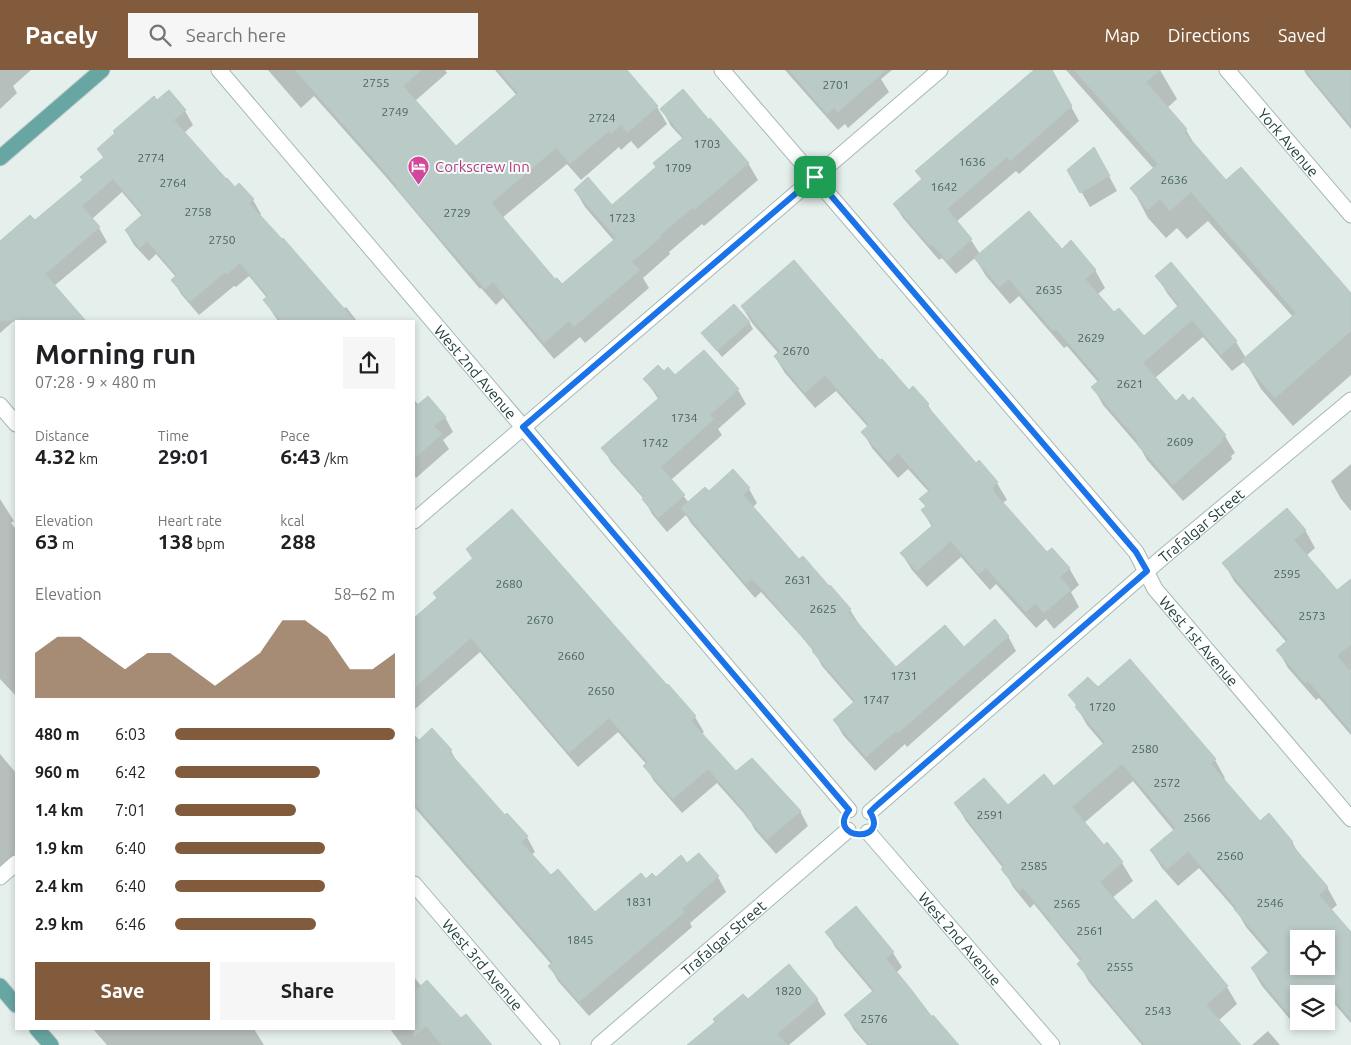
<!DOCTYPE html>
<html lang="en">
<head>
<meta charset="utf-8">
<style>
  :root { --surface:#fff; --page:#f6f6f6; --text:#202124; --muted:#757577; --accent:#815b3c }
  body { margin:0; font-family:Ubuntu,sans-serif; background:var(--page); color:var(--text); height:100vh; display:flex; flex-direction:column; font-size:19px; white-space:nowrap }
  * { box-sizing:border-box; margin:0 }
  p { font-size:16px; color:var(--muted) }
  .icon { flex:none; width:28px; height:28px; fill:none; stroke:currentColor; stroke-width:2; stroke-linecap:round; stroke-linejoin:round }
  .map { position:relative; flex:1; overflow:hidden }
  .sheet { position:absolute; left:15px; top:250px; width:400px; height:710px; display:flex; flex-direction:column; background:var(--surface); border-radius:0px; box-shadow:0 2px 8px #0003 }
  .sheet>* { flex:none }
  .fabs { position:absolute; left:1290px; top:860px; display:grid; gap:10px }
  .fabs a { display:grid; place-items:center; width:45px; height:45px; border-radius:0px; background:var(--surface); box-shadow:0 2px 8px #0003; font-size:25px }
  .pin { position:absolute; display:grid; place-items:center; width:42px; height:42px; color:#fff; margin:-21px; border-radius:10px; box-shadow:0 2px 8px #0006 }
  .round { display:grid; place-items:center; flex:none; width:52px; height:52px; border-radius:0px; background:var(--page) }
  .summary { display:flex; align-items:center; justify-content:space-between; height:85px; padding:0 20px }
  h1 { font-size:28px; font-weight:600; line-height:38px }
  .figures { display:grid; grid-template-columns:repeat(3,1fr); gap:8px; height:85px; padding:5px 20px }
  .figures div { display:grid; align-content:center }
  .figures b { font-size:21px; font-weight:600 }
  .figures small { font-size:14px; font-weight:400 }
  .figures p { font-size:14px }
  .chart { height:140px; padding:10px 20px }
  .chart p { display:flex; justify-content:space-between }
  .chart svg { width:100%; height:90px; margin-top:5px; fill:var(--accent); opacity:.7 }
  .action { display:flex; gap:10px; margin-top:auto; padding:10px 20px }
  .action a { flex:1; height:58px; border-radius:0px; background:var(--accent); color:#fff; font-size:20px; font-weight:600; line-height:58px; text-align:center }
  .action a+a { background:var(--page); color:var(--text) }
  ul { padding:0 20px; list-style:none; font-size:16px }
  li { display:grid; grid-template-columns:80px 60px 1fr; align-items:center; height:38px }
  li i { height:12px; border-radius:6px; background:var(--accent) }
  header { display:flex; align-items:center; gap:30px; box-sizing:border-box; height:70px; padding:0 25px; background:var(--accent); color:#fff }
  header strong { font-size:24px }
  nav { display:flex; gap:28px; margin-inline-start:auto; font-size:18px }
  .search { width:350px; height:45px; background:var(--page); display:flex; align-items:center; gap:12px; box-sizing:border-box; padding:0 18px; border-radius:0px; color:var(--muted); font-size:19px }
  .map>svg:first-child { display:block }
  .shadow { fill:#0003; fill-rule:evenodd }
  .building { fill:#bacac6; stroke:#b7c9c5; fill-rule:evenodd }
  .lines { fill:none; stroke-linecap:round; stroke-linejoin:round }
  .minor-casing { stroke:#a7b8b5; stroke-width:17 }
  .major-casing { stroke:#c1caca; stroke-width:17 }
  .minor { stroke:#fff; stroke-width:15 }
  .major { stroke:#68a6a3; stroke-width:15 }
  .route-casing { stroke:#fff; stroke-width:10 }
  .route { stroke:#1a73e8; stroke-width:6 }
  .labels { text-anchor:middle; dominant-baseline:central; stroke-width:4; stroke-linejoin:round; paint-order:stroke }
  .number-label { font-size:12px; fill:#496462 }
  .street-label { font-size:15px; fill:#234240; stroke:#f6fbf9 }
  .hotel-label { font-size:15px; fill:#b23c85; stroke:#f6fbf9; text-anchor:start }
</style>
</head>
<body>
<header>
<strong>Pacely</strong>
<div class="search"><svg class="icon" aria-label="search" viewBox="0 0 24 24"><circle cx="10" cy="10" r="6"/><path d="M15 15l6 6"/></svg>Search here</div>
<nav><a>Map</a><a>Directions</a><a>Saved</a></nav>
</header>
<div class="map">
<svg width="1351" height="975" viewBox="0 0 1351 975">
  <rect width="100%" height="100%" fill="#e5efec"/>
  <path class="shadow" d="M 0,0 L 31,0 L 13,16 L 17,23 L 0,39 Z
    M 268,0 L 445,0 L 447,3 L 415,31 L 456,78 L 517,26 L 495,0 L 621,0 L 635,12 L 657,37 L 667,54 L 638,79 L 631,71 L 621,80 L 619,77 L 581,110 L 567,94 L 502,148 L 555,211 L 562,216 L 614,171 L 585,137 L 575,120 L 612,137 L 657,98 L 683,69 L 671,56 L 662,39 L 748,93 L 758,110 L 704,156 L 702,154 L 669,182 L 670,184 L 643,208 L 649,218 L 585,273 L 580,267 L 554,289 L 503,228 L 496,235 L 481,218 L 480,219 L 386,107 L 314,26 L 301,38 Z
    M 785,0 L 892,0 L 881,9 L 889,22 L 848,58 L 845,54 L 838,60 Z
    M 1036,0 L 1051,0 L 1079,51 L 1019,104 L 1016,101 L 956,152 L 971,170 L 980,184 L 1061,181 L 1095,200 L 1105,218 L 1097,225 L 1114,244 L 1143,268 L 1178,237 L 1167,223 L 1157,206 L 1171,194 L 1236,272 L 1246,288 L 1293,247 L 1208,151 L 1187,169 L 1177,158 L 1166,168 L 1148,148 L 1132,118 L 1154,99 L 1066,0 L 1160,0 L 1177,29 L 1167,38 L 1186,60 L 1196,77 L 1225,111 L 1351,225 L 1351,305 L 1293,356 L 1261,319 L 1245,291 L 1232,301 L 1203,267 L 1155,308 L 1176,332 L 1225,366 L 1235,383 L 1231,386 L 1232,389 L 1183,431 L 1147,390 L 1141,379 L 1103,335 L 1093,317 L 1098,312 L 1067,276 L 1064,278 L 1019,226 L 1010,234 L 986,206 L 975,188 L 956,204 L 942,188 L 939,190 L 903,148 L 894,134 L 922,110 L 917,101 Z
    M 1304,0 L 1351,0 L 1351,59 L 1306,4 Z
    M 157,32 L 185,41 L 193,55 L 184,63 L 235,118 L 239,114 L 253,130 L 261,144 L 259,146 L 343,239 L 346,237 L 357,251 L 278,251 L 264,230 L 267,228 L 249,206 L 236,217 L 234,216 L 199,245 L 181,224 L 173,210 L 176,207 L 156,184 L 149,191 L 134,175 L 126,161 L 143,147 L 122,122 L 92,149 L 99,158 L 107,172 L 54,216 L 84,251 L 19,251 L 16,249 L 0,263 L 0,171 L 35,152 L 84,110 L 104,89 L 98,79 Z
    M 1102,93 L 1117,121 L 1090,137 L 1069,100 Z
    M 742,237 L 880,292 L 908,322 L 928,335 L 937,350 L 976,395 L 997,413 L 1007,430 L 1002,433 L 1047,484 L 1069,498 L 1079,515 L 1071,522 L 1079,537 L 1054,559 L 1046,549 L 1036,558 L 996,514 L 990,520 L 961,487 L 927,517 L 912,500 L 902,484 L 932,457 L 922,440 L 926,438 L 921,429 L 929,422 L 908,399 L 898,408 L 872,378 L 863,362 L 868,357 L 836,321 L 815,338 L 785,303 L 775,287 L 779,284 L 752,253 Z
    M 749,252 L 753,259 L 722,287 L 703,263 Z
    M 663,303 L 738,320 L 746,334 L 718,359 L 722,365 L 671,410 L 689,433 L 708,423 L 749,419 L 757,433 L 752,438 L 799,491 L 829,518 L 830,517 L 850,540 L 859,554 L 896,599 L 1008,566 L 1016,581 L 907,677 L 905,674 L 875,701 L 843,665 L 835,651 L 854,633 L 822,596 L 815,583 L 800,565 L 761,522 L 755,528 L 691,453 L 686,445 L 667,462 L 652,444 L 644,429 L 611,392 L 603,378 L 659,330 L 645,309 Z
    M 414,330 L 419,335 L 445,347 L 453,362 L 443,370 L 449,379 L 416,408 L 414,405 Z
    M 1351,394 L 1351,441 L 1341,429 L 1331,411 Z
    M 0,429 L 14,451 L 11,453 L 16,459 L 16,626 L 0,609 Z
    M 1305,460 L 1315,478 L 1306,486 L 1337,522 L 1351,510 L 1351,600 L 1349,602 L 1351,604 L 1351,665 L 1319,628 L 1316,630 L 1288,598 L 1278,580 L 1287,573 L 1234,511 L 1224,493 Z
    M 467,480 L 667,617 L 668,616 L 695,647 L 704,662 L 701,664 L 736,703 L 800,741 L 808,756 L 776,784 L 755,760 L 749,749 L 717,713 L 682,743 L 654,711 L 645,696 L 647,695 L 618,662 L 578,697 L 480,582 L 414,640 L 414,550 L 438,529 L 473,490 Z
    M 1130,591 L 1215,690 L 1225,708 L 1223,710 L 1260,753 L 1292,772 L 1302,789 L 1327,817 L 1337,835 L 1331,840 L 1351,864 L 1351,953 L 1332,931 L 1326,937 L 1326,924 L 1299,924 L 1299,951 L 1309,951 L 1299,960 L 1262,916 L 1252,899 L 1269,884 L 1246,857 L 1238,843 L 1199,798 L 1178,816 L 1162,798 L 1151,781 L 1174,761 L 1133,711 L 1084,753 L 1104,777 L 1106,774 L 1122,793 L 1133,811 L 1112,828 L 1133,852 L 1227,917 L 1237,934 L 1218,951 L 1239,975 L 1142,975 L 1089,912 L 1079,894 L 1081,892 L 1034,834 L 1030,838 L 1013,817 L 1003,798 L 966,751 L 956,734 L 1008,737 L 1054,718 L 1104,675 L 1087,655 L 1070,625 L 1097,619 ZM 1299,869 L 1326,869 L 1326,896 L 1299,896 Z
    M 432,660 L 451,681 L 458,694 L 505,746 L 527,767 L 535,782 L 531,785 L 551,807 L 595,844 L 646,810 L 656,808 L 687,795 L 699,785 L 718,807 L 726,822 L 690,853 L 692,857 L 589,946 L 558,911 L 550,897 L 552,895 L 414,737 L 414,664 L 420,671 Z
    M 0,684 L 16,703 L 16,783 L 0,797 Z
    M 856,838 L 893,883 L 902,897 L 896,903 L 931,948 L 957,975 L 867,975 L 854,960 L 846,946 L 873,922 L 835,877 L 827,862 Z
    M 414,907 L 422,917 L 491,975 L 402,975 L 390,959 L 414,959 Z
    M 817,929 L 826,944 L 789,975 L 689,975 L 747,931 Z
    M 93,959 L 254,959 L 264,975 L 107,975 Z
    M 1268,961 L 1280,975 L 1252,975 Z"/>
  <path class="building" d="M 295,0 L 421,0 L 403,16 L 456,76 L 518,23 L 499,0 L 627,0 L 658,36 L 627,63 L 621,55 L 611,64 L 609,61 L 570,94 L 556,78 L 491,133 L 555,209 L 557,208 L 562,214 L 616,168 L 574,120 L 588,107 L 612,135 L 656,97 L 653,93 L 684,67 L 660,39 L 683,19 L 709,50 L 710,48 L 749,93 L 694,140 L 692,138 L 660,165 L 661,167 L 632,192 L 640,200 L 574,257 L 569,251 L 544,273 L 493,212 L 485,219 L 471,202 L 470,203 L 396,117 L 397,116 L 375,90 Z
    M 789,0 L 886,0 L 838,42 L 834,38 L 827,44 Z
    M 1034,0 L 1052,0 L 1072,36 L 1010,91 L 1007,87 L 947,139 L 972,169 L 947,191 L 932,174 L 930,176 L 893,134 L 922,109 L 915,101 Z
    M 1074,0 L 1160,0 L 1146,12 L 1187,59 L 1184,62 L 1226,110 L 1241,97 L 1351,223 L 1351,261 L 1275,328 L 1242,290 L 1296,243 L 1191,122 L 1170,141 L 1160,129 L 1148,140 L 1130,118 L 1158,94 Z
    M 1305,0 L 1351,0 L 1351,55 Z
    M 169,20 L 186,40 L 174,50 L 226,109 L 227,108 L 235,117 L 239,113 L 254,129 L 249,133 L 282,169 L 283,168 L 355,251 L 281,251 L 263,230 L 268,226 L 240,193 L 227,204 L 225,202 L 190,232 L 171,210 L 177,205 L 147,171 L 140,178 L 125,160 L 143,144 L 113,109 L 82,136 L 100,157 L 45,204 L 86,251 L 0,251 L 0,171 L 30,145 L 35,150 L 83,110 L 80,107 L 104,87 L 97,79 L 115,63 L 113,61 L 154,26 L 157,30 Z
    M 1094,77 L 1110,106 L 1080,123 L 1067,100 Z
    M 1029,141 L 1062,179 L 1071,170 L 1096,200 L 1085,209 L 1114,242 L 1119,238 L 1144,266 L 1179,235 L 1155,206 L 1171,192 L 1237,271 L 1221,285 L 1192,250 L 1143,293 L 1176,331 L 1183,324 L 1189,331 L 1193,327 L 1226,365 L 1221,369 L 1223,371 L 1173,415 L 1136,373 L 1138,371 L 1091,317 L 1100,310 L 1056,259 L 1053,261 L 1009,209 L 999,217 L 974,188 Z
    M 794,190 L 880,290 L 882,289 L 909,320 L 913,316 L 929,334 L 927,336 L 976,393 L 979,390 L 998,412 L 992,418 L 994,420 L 993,421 L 1047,482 L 1052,478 L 1070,498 L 1060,507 L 1071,520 L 1044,543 L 1035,533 L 1026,542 L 986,498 L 979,504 L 951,471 L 917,501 L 900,483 L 933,455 L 921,440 L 926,436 L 919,429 L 930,420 L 898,383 L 888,392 L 861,362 L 869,355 L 825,305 L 805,323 L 774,286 L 780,281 L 741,236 Z
    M 734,234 L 750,252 L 717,281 L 701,263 Z
    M 704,280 L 739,319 L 710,345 L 714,349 L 661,397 L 685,425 L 658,448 L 642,429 L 644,427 L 601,378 L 660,327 L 643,309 L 658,295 L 664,301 L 668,297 L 675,305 Z
    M 428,326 L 446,347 L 434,356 L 442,364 L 414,389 L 414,334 L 416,336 Z
    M 733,399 L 750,418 L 743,425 L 799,489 L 803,486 L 829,516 L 830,515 L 851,539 L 848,542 L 896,597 L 945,555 L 964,577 L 995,549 L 1009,566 L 898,663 L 896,661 L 866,687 L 833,650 L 855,631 L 812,581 L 814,580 L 762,519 L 752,509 L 746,514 L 681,438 L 705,417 L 709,421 Z
    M 1287,438 L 1306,460 L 1294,470 L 1337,520 L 1351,509 L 1351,574 L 1337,586 L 1351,602 L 1351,661 L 1308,611 L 1305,613 L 1276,580 L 1288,570 L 1222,493 Z
    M 512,439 L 667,615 L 668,614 L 696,646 L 691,651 L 736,701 L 752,688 L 801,741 L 767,770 L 745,745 L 747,744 L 708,699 L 673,729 L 643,696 L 648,692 L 609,648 L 569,683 L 471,568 L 414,618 L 414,548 L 437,528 L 433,523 L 473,488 L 466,479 Z
    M 1130,589 L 1216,689 L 1211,694 L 1260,751 L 1269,743 L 1293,772 L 1291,774 L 1328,817 L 1319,825 L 1351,862 L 1351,949 L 1329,924 L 1299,924 L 1299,934 L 1288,943 L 1251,898 L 1270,881 L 1234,839 L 1237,838 L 1188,781 L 1167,800 L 1150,780 L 1176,758 L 1122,694 L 1072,737 L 1104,775 L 1107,772 L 1123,792 L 1100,812 L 1133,850 L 1156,830 L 1228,916 L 1206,935 L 1241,975 L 1145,975 L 1077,894 L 1082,889 L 1050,852 L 1051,851 L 1023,818 L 1019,821 L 1001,799 L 1004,796 L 954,733 L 984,708 L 1008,735 L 1044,704 L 1054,716 L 1105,672 L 1075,637 L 1077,635 L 1068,625 L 1088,607 L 1098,617 ZM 1299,869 L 1326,869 L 1326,896 L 1299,896 Z
    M 432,658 L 452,680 L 449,682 L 505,745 L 507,743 L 528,766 L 521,772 L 551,805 L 558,799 L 595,842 L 641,803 L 646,809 L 652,803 L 656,807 L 681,785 L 687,793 L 699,783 L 719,806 L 682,839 L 685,842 L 579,932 L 548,896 L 553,892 L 414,733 L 414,675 Z
    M 856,836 L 894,882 L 886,889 L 910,918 L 932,947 L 933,945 L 959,975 L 869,975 L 844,945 L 874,920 L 825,862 Z
    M 789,894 L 818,929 L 777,964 L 787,975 L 687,975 L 715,952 L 713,949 L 743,924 L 748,929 Z
    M 427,910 L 461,948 L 466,944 L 492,975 L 442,975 L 426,956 L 414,967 L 414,922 Z"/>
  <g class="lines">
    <defs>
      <g id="minor">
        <path id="s1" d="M 219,0 L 849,740"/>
        <path id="s2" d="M 722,0 L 1136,482 L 1155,519 L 1351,749"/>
        <path id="s3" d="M 1227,0 L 1351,145"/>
        <path d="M 0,335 L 16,354"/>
        <path d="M 414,451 L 940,0"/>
        <path id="s4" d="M 870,742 L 1163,487 L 1351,330"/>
        <path id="s5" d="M 868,762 L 1052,975"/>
        <path d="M 0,807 L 16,793"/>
        <path id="s6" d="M 414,814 L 552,975"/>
        <path id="s7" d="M 599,975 L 848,760"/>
      </g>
      <path id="major" d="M 0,88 L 102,0
        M 0,916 L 16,935
        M 37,959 L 51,975"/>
    </defs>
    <use href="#minor" class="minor-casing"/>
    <use href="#major" class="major-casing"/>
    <use href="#minor" class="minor"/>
    <use href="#major" class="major"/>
  </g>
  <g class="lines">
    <defs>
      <path id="route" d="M 815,107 L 1136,482 L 1147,501 L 875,737 L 870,742 C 890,774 826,770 849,740 L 523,357 Z"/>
    </defs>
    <use href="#route" class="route-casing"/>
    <use href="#route" class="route"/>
  </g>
  <defs>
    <symbol id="hotel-pin" viewBox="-11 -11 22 30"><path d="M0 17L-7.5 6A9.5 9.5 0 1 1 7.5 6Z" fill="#d1479c" stroke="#f6fbf9"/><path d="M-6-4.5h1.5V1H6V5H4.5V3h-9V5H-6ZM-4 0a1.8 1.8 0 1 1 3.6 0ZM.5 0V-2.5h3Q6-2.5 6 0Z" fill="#fff"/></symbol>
  </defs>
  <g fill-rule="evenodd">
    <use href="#hotel-pin" x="406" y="84" width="25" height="34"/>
  </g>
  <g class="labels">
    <g class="number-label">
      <text x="376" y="12">2755</text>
      <text x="836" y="14">2701</text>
      <text x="395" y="41">2749</text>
      <text x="602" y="47">2724</text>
      <text x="707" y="73">1703</text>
      <text x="151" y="87">2774</text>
      <text x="972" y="91">1636</text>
      <text x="678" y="97">1709</text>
      <text x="1174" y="109">2636</text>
      <text x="173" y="112">2764</text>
      <text x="944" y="116">1642</text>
      <text x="198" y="141">2758</text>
      <text x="457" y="142">2729</text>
      <text x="622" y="147">1723</text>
      <text x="222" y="169">2750</text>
      <text x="1049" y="219">2635</text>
      <text x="1091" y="267">2629</text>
      <text x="796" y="280">2670</text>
      <text x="1130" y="313">2621</text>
      <text x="684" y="347">1734</text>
      <text x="1180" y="371">2609</text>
      <text x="655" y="372">1742</text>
      <text x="1287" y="503">2595</text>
      <text x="798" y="509">2631</text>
      <text x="509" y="513">2680</text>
      <text x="823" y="538">2625</text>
      <text x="1312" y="545">2573</text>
      <text x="540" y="549">2670</text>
      <text x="571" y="585">2660</text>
      <text x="904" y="605">1731</text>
      <text x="601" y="620">2650</text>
      <text x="876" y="629">1747</text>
      <text x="1102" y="636">1720</text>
      <text x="1145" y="678">2580</text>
      <text x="1167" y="712">2572</text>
      <text x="990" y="744">2591</text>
      <text x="1197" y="747">2566</text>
      <text x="1230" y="785">2560</text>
      <text x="1034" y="795">2585</text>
      <text x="639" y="831">1831</text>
      <text x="1270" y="832">2546</text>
      <text x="1067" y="833">2565</text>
      <text x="1090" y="860">2561</text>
      <text x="580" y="869">1845</text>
      <text x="1120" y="896">2555</text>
      <text x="788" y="920">1820</text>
      <text x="1158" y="940">2543</text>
      <text x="874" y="948">2576</text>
    </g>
    <g class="street-label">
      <text stroke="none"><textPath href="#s3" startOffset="95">York Avenue</textPath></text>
      <text stroke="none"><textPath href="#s1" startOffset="396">West 2nd Avenue</textPath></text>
      <text stroke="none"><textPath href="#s4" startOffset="438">Trafalgar Street</textPath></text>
      <text stroke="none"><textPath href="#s2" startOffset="745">West 1st Avenue</textPath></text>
      <text stroke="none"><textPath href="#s7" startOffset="164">Trafalgar Street</textPath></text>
      <text stroke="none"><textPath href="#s5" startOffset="141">West 2nd Avenue</textPath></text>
      <text stroke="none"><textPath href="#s6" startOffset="106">West 3rd Avenue</textPath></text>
    </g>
    <g class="hotel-label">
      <text x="435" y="96">Corkscrew Inn</text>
    </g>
  </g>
</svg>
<div class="fabs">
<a><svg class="icon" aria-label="locate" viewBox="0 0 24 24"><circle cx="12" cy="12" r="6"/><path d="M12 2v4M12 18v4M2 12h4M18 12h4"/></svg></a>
<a><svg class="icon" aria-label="layers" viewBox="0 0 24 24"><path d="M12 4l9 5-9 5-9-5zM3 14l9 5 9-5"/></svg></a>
</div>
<div class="pin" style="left:815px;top:107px;background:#1e9e55"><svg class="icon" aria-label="arrive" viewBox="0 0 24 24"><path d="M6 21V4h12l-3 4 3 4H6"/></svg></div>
<section class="sheet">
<div class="summary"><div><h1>Morning run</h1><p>07:28 · 9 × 480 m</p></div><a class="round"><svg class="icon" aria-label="share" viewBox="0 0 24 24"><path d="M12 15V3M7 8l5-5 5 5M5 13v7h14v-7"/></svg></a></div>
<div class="figures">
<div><p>Distance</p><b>4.32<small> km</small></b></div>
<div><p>Time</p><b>29:01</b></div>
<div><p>Pace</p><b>6:43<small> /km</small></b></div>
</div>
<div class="figures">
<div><p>Elevation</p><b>63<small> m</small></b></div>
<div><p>Heart rate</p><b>138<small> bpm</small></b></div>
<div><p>kcal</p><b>288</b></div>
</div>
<div class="chart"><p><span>Elevation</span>58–62 m</p>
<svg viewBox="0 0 160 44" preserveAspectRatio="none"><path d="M0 44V22L10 14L20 14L30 22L40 30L50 22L60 22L70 30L80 38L90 30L100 22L110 6L120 6L130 14L140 30L150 30L160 22V44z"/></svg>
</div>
<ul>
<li><b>480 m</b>6:03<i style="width:100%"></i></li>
<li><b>960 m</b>6:42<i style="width:66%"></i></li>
<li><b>1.4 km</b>7:01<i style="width:55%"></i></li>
<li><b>1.9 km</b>6:40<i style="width:68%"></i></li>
<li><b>2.4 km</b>6:40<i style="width:68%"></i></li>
<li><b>2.9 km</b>6:46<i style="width:64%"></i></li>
</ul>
<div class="action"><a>Save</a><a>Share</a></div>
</section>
</div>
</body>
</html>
